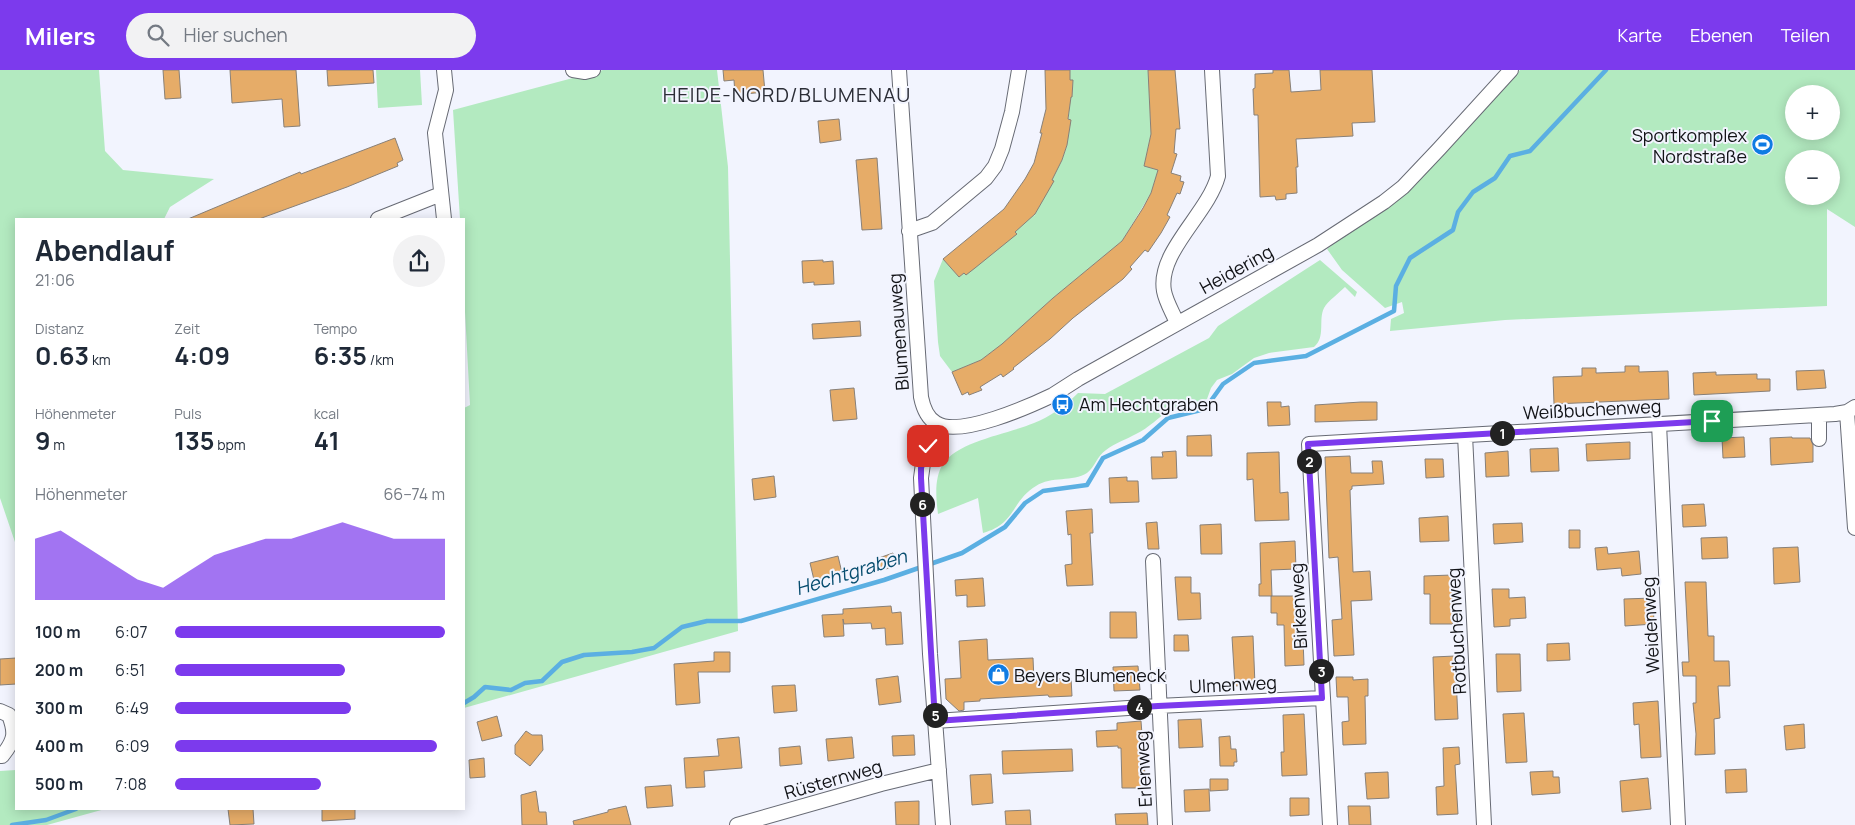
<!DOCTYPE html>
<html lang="de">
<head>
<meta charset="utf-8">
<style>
  :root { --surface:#fff; --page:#f2f2f3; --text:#1f2937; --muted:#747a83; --accent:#7c3aed }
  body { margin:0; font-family:Manrope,sans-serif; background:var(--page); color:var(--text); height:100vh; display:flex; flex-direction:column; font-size:19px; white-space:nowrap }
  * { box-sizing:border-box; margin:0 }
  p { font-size:16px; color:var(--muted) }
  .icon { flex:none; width:28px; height:28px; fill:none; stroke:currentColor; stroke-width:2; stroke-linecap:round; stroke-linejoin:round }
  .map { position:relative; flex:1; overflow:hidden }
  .side { position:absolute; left:15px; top:148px; width:450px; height:592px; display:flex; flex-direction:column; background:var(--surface); border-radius:0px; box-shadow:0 2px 12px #0003 }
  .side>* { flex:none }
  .controls { position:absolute; left:1785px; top:15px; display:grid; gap:10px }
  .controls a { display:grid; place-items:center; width:55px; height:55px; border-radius:50%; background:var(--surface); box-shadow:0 2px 12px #0003; font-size:25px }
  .pin { position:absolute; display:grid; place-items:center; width:42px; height:42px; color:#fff; margin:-21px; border-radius:10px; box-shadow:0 2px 8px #0006 }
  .km { position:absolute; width:25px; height:25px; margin:-12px; border-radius:50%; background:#222; color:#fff; font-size:14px; line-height:25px; text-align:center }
  .round { display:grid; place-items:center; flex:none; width:52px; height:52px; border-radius:26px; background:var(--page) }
  .overview { display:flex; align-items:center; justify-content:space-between; height:85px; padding:0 20px }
  h1 { font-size:28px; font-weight:700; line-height:38px }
  .figures { display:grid; grid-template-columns:repeat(3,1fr); gap:8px; height:85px; padding:5px 20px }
  .figures div { display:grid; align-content:center }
  .figures b { font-size:25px; font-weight:700 }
  .figures small { font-size:14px; font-weight:400 }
  .figures p { font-size:14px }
  .chart { height:140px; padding:10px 20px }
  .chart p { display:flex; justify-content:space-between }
  .chart svg { width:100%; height:90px; margin-top:5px; fill:var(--accent); opacity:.7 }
  ul { padding:0 20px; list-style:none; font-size:16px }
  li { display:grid; grid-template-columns:80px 60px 1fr; align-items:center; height:38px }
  li i { height:12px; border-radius:6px; background:var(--accent) }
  header { display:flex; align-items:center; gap:30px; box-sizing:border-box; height:70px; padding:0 25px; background:var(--accent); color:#fff }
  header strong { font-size:24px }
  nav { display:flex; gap:28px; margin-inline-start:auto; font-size:18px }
  .search { width:350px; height:45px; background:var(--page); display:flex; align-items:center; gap:12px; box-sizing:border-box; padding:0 18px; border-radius:28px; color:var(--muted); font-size:19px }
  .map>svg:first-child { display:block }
  .green { fill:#b3eac0; fill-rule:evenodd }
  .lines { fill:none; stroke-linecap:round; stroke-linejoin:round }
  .stream { stroke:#5bafe2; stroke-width:4.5 }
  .building { fill:#e6ac68; stroke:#888078 }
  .minor-casing { stroke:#676a74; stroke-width:16 }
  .minor { stroke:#fff; stroke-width:14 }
  .route-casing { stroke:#fff; stroke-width:10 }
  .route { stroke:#7c3aed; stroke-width:6 }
  .labels { text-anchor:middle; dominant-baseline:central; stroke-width:4; stroke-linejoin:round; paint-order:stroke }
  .poi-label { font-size:18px; fill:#121317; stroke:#f2f4fe; text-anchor:start }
  .street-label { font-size:18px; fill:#121317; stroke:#f2f4fe }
  .water-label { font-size:19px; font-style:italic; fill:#074d6f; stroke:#f2f4fe }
  .quarter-label { font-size:20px; letter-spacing:1px; fill:#2c2e37; stroke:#f2f4fe }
</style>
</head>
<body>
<header>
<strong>Milers</strong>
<div class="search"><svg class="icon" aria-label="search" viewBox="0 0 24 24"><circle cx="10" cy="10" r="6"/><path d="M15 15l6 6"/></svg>Hier suchen</div>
<nav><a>Karte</a><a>Ebenen</a><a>Teilen</a></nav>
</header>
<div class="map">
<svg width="1855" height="755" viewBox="0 0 1855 755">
  <rect width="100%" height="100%" fill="#f2f4fe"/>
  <path class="green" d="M 0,0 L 99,0 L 105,81 L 123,100 L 214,109 L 170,137 L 164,149 L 16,149 L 16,475 L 0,428 Z
    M 376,0 L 420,0 L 422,35 L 378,38 Z
    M 603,0 L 717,0 L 728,97 L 738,561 L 464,638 L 464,338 L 470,335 L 464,223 L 464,149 L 460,149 L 453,40 Z
    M 1070,0 L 1148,0 L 1151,64 L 1144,96 L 1158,100 L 1151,123 L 1122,171 L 1053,228 L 1002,274 L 981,290 L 952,302 L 940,286 L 938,272 L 934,211 L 943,189 L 959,207 L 964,203 L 966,204 L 1016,164 L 1015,162 L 1031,144 L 1034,146 L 1053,111 L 1051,110 L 1062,90 L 1067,76 L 1070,27 L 1072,26 L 1073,11 L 1070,10 Z
    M 1520,0 L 1855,0 L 1855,157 L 1827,139 L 1827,236 L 1505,250 L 1390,261 L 1391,249 L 1404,243 L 1402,232 L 1385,238 L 1342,200 L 1327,179 L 1409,117 ZM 1794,24 L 1831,24 L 1831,61 L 1794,61 ZM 1794,89 L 1831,89 L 1831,126 L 1794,126 Z
    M 1320,190 L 1357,222 L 1355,227 L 1345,217 C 1339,223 1328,231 1324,238 C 1318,250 1326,267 1314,277 L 1269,283 L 1254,288 L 1232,304 L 1217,310 L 1211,318 L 1207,329 C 1195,333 1182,334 1171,340 C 1158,347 1149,358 1136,364 C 1127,369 1115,373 1106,380 C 1097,386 1095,397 1087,403 C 1073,412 1051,406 1036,416 C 1011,431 1016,454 983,463 L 978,428 L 938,444 C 936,428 934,408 943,394 C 958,371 1008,364 1034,353 C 1050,347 1066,335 1078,323 L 1105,324 L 1209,268 L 1218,256 Z
    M 16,700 L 16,739 L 105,739 L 47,755 L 0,755 L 0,701 Z"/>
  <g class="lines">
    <path class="stream" d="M 464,633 L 474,627 L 485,617 L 511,620 L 525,613 L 542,611 L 562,592 L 584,585 L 632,582 L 654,578 L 682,557 L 707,551 L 741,551 L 884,510 L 962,483 L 1005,457 L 1025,433 L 1043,421 L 1087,415 L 1103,388 L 1143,370 L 1168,348 L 1205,339 L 1223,314 L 1254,293 L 1306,286 L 1394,241 L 1396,216 L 1410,188 L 1453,160 L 1458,142 L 1473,122 L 1495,108 L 1510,86 L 1530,81 L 1606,0
      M 12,755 L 46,750 L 76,739"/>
  </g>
  <path class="building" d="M 163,0 L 179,0 L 181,28 L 165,29 Z
    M 230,0 L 296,0 L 300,56 L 284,57 L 282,29 L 232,33 Z
    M 327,0 L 373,0 L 374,13 L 328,16 Z
    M 723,0 L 763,0 L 765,22 L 735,25 L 734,10 L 724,11 Z
    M 1045,0 L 1070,0 L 1070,10 L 1073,10 L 1072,27 L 1071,27 L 1068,49 L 1071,50 L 1067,75 L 1062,90 L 1052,110 L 1054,111 L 1035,144 L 1015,162 L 1017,164 L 975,198 L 966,205 L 964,203 L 959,207 L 943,189 L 1004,139 L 1025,109 L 1034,93 L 1042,63 L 1040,63 L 1046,39 Z
    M 1148,0 L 1175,0 L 1180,59 L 1176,59 L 1174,83 L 1177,84 L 1171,103 L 1181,106 L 1180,111 L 1184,112 L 1180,124 L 1177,123 L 1167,145 L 1170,147 L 1161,163 L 1148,182 L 1145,180 L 1130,197 L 1132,199 L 1123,209 L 1073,248 L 1050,269 L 1013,298 L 1014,299 L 1003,307 L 1001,304 L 980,317 L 982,320 L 969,325 L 968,322 L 962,325 L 952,302 L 981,290 L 1002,274 L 1053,228 L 1122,171 L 1143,138 L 1151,123 L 1158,100 L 1144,96 L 1151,64 Z
    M 1273,0 L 1289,0 L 1291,22 L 1321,20 L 1320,0 L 1372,0 L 1375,52 L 1352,53 L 1353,66 L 1296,69 L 1298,97 L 1296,97 L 1297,123 L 1286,124 L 1286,129 L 1276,130 L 1275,126 L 1260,127 L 1258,45 L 1254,45 L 1253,19 L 1255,18 L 1255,4 L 1273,3 Z
    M 839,49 L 841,70 L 820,73 L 818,51 Z
    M 395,68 L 403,90 L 397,93 L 398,96 L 347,117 L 259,149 L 188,149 L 300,102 L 301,104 Z
    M 877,88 L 882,159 L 862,160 L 856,90 Z
    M 823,190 L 823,192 L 833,191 L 834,214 L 814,215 L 814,212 L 803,213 L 802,191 Z
    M 860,251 L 861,266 L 813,269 L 812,254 Z
    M 1625,296 L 1639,296 L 1639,302 L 1668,301 L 1669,329 L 1554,334 L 1553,307 L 1582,306 L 1582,298 L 1596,298 L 1596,303 L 1625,302 Z
    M 1824,300 L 1826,318 L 1797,320 L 1796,301 Z
    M 1716,302 L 1716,305 L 1757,304 L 1757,309 L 1770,309 L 1770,321 L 1694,325 L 1693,303 Z
    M 854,318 L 857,349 L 833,351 L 830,320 Z
    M 1267,332 L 1281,332 L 1281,337 L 1289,336 L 1290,355 L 1268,356 Z
    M 1361,332 L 1377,332 L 1377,350 L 1315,352 L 1315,335 Z
    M 1211,365 L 1212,386 L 1187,386 L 1187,366 Z
    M 1744,367 L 1745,387 L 1723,388 L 1722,368 Z
    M 1792,367 L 1792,368 L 1810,368 L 1813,375 L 1813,392 L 1771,395 L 1770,368 Z
    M 1630,372 L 1630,389 L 1587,391 L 1586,374 Z
    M 1558,378 L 1559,401 L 1531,402 L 1530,379 Z
    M 1176,381 L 1177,408 L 1152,409 L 1151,387 L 1163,387 L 1162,382 Z
    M 1508,381 L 1509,406 L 1486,407 L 1485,383 Z
    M 1279,382 L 1280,423 L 1288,422 L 1289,450 L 1255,451 L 1253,409 L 1247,410 L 1247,383 Z
    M 1350,386 L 1351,403 L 1373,403 L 1372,391 L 1382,391 L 1384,414 L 1352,416 L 1352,419 L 1350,420 L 1353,502 L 1370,501 L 1372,530 L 1351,531 L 1354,585 L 1334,586 L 1332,550 L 1342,549 L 1338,487 L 1329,488 L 1325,387 Z
    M 1425,389 L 1443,389 L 1444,407 L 1426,408 Z
    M 774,406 L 776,427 L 754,430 L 752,409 Z
    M 1127,407 L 1127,411 L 1138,411 L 1139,432 L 1110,433 L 1109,408 Z
    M 1704,434 L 1706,456 L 1683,457 L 1682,435 Z
    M 1092,439 L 1093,463 L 1090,463 L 1093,515 L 1067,516 L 1065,495 L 1072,494 L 1071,464 L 1068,465 L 1066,441 Z
    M 1448,446 L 1449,471 L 1420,472 L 1419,448 Z
    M 1157,452 L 1159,479 L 1148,479 L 1146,453 Z
    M 1522,453 L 1523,472 L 1494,474 L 1493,454 Z
    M 1221,454 L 1222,484 L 1201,484 L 1200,455 Z
    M 1569,460 L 1580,460 L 1580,478 L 1569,478 Z
    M 1727,467 L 1728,488 L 1702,489 L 1701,468 Z
    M 1295,471 L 1296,499 L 1271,500 L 1272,526 L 1259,526 L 1259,514 L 1261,514 L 1260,473 Z
    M 1607,477 L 1608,484 L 1639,481 L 1641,504 L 1622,506 L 1621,498 L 1597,500 L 1595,478 Z
    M 1798,477 L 1800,512 L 1774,514 L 1773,478 Z
    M 893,483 L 897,495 L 880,501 L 876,489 Z
    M 838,486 L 842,503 L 814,510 L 810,493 Z
    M 1452,505 L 1453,554 L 1430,554 L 1430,524 L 1424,524 L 1424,506 Z
    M 1175,507 L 1191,507 L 1191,523 L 1200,523 L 1201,549 L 1178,550 Z
    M 983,508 L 985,536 L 967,537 L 967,525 L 956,526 L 955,510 Z
    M 1685,512 L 1706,512 L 1708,566 L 1714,566 L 1714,591 L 1729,591 L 1730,616 L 1718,616 L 1720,648 L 1714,649 L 1715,684 L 1695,685 L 1696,664 L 1693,633 L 1696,633 L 1696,606 L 1683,606 L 1682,592 L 1689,592 Z
    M 1492,519 L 1509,519 L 1509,528 L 1525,527 L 1526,548 L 1510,549 L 1510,556 L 1494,557 Z
    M 1271,526 L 1296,526 L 1297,569 L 1303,569 L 1304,595 L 1285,596 L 1284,555 L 1277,555 L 1277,543 L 1271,543 Z
    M 1653,528 L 1654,554 L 1625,556 L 1624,529 Z
    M 891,536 L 892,543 L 901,542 L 903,574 L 886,575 L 885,558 L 872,559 L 871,553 L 844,554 L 843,549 L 844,566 L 824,567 L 822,545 L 843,544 L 843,539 Z
    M 1110,542 L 1136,542 L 1137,568 L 1110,568 Z
    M 1174,565 L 1188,565 L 1189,581 L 1174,581 Z
    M 1253,566 L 1255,615 L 1235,616 L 1232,567 Z
    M 987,569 L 988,590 L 1033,588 L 1034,610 L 1071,608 L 1072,626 L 1049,627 L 1048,625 L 980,629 L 980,631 L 964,632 L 964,640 L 959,641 L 946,629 L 945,609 L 961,608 L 959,571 Z
    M 1569,573 L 1570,590 L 1547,591 L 1547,574 Z
    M 714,582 L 730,582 L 730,602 L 698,602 L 700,633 L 676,635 L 674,594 L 714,591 Z
    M 1496,584 L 1520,584 L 1521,621 L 1497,622 Z
    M 1455,586 L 1458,649 L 1435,650 L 1433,587 Z
    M 16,588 L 16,614 L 0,615 L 0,589 Z
    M 1138,596 L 1140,620 L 1114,621 L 1113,597 Z
    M 898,606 L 901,632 L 879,635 L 876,609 Z
    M 1336,607 L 1353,607 L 1353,610 L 1368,609 L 1368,626 L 1365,626 L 1366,674 L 1343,675 L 1342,652 L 1349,651 L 1348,627 L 1337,627 Z
    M 795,615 L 797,641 L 774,643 L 772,616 Z
    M 1658,631 L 1661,687 L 1641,688 L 1639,654 L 1634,655 L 1633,633 Z
    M 1524,643 L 1527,692 L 1506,693 L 1503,644 Z
    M 1304,644 L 1307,705 L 1282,706 L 1281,682 L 1284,682 L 1283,645 Z
    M 497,646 L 502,666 L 482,671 L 477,652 Z
    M 1201,649 L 1203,677 L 1179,678 L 1178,650 Z
    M 1141,651 L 1146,718 L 1122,718 L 1121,678 L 1118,678 L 1118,676 L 1097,677 L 1096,661 L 1117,660 L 1117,653 Z
    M 1804,654 L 1805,678 L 1786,680 L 1784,656 Z
    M 526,661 L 532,665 L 542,665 L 543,680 L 530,696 L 515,684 L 515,675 Z
    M 914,665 L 915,685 L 893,686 L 892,666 Z
    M 1230,666 L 1231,679 L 1236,679 L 1237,692 L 1234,692 L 1234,696 L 1220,696 L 1219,667 Z
    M 739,667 L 742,698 L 704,701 L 705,717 L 686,718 L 684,688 L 719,686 L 717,669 Z
    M 852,667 L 854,688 L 828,691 L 826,669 Z
    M 800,676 L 802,694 L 780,696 L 779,678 Z
    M 1459,677 L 1460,694 L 1455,695 L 1458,744 L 1437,745 L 1436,717 L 1444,716 L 1443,678 Z
    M 1072,679 L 1073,701 L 1003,704 L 1002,681 Z
    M 484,688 L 485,707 L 470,708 L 469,690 Z
    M 1746,699 L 1747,722 L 1726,723 L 1725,700 Z
    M 1553,701 L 1553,707 L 1559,707 L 1560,723 L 1532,725 L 1530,702 Z
    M 1388,702 L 1389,728 L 1367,729 L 1365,703 Z
    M 991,704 L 993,733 L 972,735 L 970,705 Z
    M 1648,708 L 1651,739 L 1622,742 L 1620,711 Z
    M 1210,709 L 1228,709 L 1228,720 L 1210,721 Z
    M 671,715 L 673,736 L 647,738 L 645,717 Z
    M 1209,719 L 1210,741 L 1185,742 L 1184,720 Z
    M 536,721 L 539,742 L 546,742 L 547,755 L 522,755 L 521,725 Z
    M 1290,728 L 1309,728 L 1309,745 L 1290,746 Z
    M 919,731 L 919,755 L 896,755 L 895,732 Z
    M 626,736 L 631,755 L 574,755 L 573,751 L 608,742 L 608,740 Z
    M 1348,736 L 1370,736 L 1371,755 L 1349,755 Z
    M 228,739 L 253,739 L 254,754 L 230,755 Z
    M 322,739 L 355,739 L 355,749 L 322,751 Z
    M 1030,740 L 1031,755 L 1006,755 L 1005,741 Z
    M 1147,743 L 1148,755 L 1116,755 L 1115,744 Z"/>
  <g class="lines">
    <defs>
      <path id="minor" d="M 444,0 L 446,20 L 435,63 L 444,149
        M 573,0 L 585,2 L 593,0
        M 899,0 L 921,327 C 923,337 927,348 936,353 C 959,368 1030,336 1053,325 L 1078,309 L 1318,175 L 1384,132 L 1403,117 L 1439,79 L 1511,0
        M 378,149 L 441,124
        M 909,161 L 932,153 L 986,108 L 995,96 L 1002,79 L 1012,42 L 1019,0
        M 1177,253 C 1173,243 1166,232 1164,221 C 1157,182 1208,144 1218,106 L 1212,0
        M 1847,342 L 1855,458
        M 1819,345 L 1819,369
        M 936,353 L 924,386 L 921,408 L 930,584 L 943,755
        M 1659,354 L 1678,755
        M 1465,365 L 1484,755
        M 1153,491 L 1165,755
        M 0,641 L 9,645 C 16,663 15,670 2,686 L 0,686
        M 935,651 L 1158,636 L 1322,628
        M 737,755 L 881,714 L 939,700
        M 1330,755 L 1309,374 L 1835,344 L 1847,342 L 1855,337"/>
    </defs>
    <use href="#minor" class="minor-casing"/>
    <use href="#minor" class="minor"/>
  </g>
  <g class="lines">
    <defs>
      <path id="route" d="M 928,376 L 921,398 L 921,408 L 935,651 L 1158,636 L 1322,628 L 1308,374 L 1712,351"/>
    </defs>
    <use href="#route" class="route-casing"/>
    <use href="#route" class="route"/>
  </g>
  <defs>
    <symbol id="stadium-disc" viewBox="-11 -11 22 22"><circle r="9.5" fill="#0f7be3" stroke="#f2f4fe"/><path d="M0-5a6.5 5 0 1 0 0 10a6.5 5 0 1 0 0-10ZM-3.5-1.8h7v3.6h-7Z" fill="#fff"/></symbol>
    <symbol id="bus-disc" viewBox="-11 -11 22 22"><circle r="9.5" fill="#0f7be3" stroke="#f2f4fe"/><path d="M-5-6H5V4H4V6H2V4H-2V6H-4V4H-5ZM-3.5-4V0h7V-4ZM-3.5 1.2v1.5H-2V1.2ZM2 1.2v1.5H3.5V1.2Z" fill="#fff"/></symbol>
    <symbol id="shop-disc" viewBox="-11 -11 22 22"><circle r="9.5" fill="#0f7be3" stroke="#f2f4fe"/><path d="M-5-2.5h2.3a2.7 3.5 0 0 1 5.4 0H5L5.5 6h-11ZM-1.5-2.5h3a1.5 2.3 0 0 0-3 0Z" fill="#fff"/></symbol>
  </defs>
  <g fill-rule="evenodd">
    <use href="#stadium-disc" x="1750" y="62" width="25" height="25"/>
    <use href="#bus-disc" x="1050" y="322" width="25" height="25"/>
    <use href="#shop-disc" x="986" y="592" width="25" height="25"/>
  </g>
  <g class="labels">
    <g class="poi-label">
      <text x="1747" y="65" text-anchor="end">Sportkomplex<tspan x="1747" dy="21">Nordstraße</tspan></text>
      <text x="1079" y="334">Am Hechtgraben</text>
      <text x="1014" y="605">Beyers Blumeneck</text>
    </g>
    <g class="street-label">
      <text transform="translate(1236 199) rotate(-29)">Heidering</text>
      <text transform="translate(898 262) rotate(-94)">Blumenauweg</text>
      <text transform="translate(1592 339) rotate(-3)">Weißbuchenweg</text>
      <text transform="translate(1298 536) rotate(-93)">Birkenweg</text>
      <text transform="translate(1650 555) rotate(-93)">Weidenweg</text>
      <text transform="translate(1456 561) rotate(-93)">Rotbuchenweg</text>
      <text transform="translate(1233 614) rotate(-3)">Ulmenweg</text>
      <text transform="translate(1143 699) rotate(-93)">Erlenweg</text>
      <text transform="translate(833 709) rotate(-16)">Rüsternweg</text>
    </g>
    <g class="water-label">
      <text transform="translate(851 502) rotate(-17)">Hechtgraben</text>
    </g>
    <g class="quarter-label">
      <text x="787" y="24">HEIDE-NORD/BLUMENAU</text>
    </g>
  </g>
</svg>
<div class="controls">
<a>+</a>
<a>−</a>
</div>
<div class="pin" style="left:1712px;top:351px;background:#1e9e55"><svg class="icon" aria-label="arrive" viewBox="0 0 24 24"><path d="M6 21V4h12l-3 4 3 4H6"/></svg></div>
<div class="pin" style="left:928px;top:376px;background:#d93025"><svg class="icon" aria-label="check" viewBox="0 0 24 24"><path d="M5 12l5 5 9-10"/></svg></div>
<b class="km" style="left:1502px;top:363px">1</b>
<b class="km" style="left:1309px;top:391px">2</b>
<b class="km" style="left:1321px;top:601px">3</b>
<b class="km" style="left:1139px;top:637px">4</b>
<b class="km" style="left:935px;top:645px">5</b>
<b class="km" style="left:922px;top:434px">6</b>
<section class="side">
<div class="overview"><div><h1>Abendlauf</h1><p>21:06</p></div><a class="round"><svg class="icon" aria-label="share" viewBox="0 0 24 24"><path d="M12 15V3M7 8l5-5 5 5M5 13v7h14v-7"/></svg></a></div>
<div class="figures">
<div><p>Distanz</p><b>0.63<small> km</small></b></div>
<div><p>Zeit</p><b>4:09</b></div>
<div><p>Tempo</p><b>6:35<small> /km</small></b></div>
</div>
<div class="figures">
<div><p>Höhenmeter</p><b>9<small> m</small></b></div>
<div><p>Puls</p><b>135<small> bpm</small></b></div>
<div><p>kcal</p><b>41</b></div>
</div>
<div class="chart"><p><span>Höhenmeter</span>66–74 m</p>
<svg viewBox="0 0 160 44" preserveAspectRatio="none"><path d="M0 44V14L10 10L20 18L30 26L40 34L50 38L60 30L70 22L80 18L90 14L100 14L110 10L120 6L130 10L140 14L150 14L160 14V44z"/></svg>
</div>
<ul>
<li><b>100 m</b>6:07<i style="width:100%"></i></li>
<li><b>200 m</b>6:51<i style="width:63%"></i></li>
<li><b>300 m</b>6:49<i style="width:65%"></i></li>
<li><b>400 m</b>6:09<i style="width:97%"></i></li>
<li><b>500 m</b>7:08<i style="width:54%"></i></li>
</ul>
</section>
</div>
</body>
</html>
